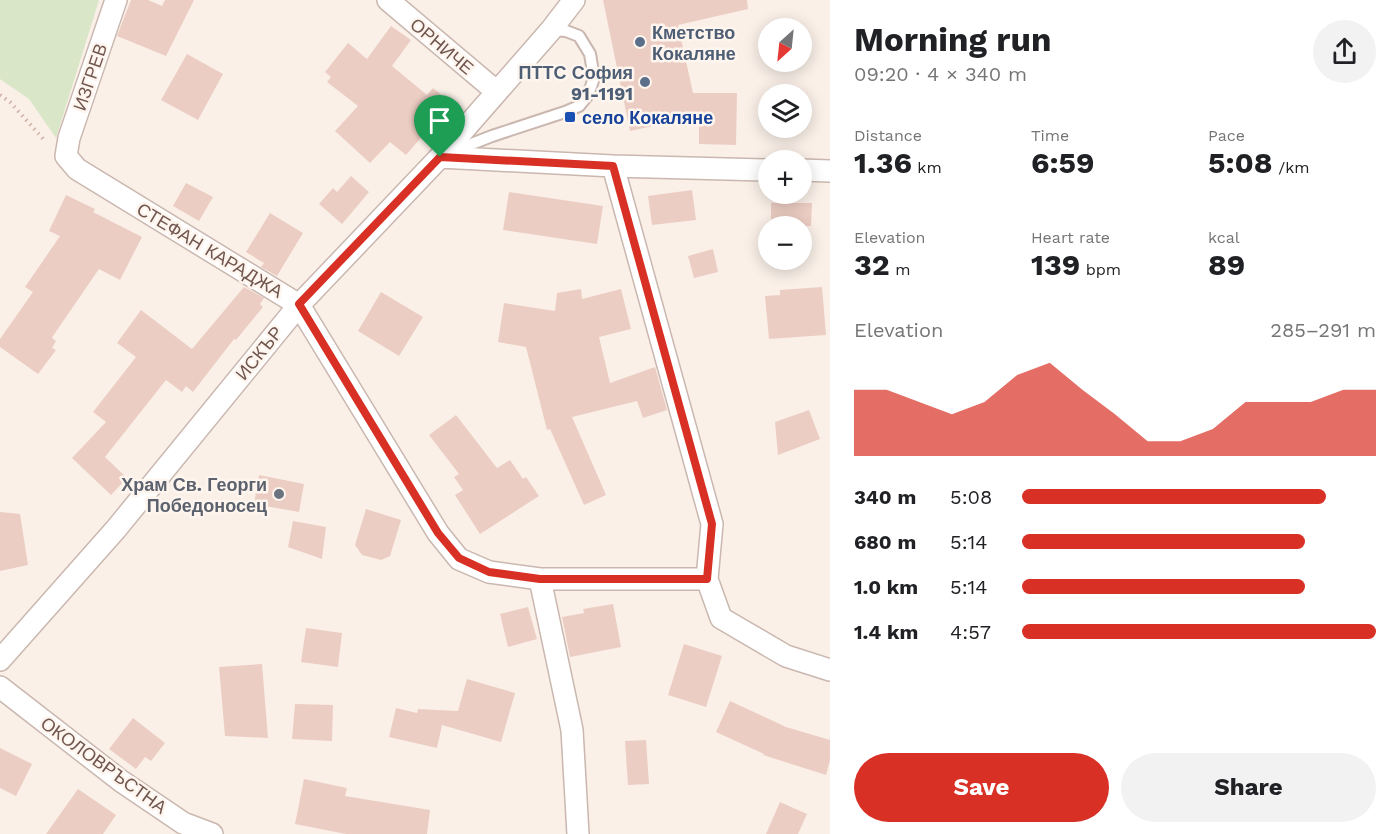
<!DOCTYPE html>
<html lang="en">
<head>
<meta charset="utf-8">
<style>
  :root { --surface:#fff; --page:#f2f2f2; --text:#202124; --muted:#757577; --accent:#d93025 }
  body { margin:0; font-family:"Work Sans",sans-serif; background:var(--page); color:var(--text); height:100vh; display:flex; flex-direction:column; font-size:22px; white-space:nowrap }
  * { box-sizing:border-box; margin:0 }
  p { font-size:20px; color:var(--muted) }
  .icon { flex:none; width:33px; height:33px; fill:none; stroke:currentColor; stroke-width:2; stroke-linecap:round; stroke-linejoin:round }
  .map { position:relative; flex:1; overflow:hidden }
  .sheet { display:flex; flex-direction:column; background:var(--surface); width:570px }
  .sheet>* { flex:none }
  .needle { width:39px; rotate:207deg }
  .buttons { position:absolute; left:758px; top:18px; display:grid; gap:12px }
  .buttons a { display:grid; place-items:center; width:54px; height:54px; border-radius:50%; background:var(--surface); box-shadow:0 3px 15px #0003; font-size:30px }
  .pin { position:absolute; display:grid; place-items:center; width:51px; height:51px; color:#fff; margin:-62px -26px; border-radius:50% 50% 50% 0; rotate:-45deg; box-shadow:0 0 6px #0007 }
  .pin .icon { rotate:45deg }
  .round { display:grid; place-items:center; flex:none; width:63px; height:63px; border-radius:32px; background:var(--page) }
  .head { display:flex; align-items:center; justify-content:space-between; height:102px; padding:0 24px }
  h1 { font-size:33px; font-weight:700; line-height:45px }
  .stats { display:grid; grid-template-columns:repeat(3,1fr); gap:9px; height:102px; padding:6px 24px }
  .stats div { display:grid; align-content:center }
  .stats b { font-size:30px; font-weight:700 }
  .stats small { font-size:16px; font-weight:400 }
  .stats p { font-size:16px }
  .chart { height:168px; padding:12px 24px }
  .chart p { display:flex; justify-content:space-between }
  .chart svg { width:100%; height:108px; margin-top:6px; fill:var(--accent); opacity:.7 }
  .action { display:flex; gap:12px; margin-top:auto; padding:12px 24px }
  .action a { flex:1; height:69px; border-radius:36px; background:var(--accent); color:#fff; font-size:24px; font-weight:700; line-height:69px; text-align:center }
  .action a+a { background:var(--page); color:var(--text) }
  ul { padding:0 24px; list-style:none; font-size:20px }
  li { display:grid; grid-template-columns:96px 72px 1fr; align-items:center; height:45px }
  li i { height:15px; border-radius:8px; background:var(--accent) }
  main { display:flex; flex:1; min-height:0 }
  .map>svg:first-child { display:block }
  .green { fill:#d9e6c8 }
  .building { fill:#eccdc3 }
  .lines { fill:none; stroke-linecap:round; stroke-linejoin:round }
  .service-casing { stroke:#cab7af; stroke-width:14 }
  .minor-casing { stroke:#cab7af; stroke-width:24 }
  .path { stroke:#d1b0a6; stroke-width:4; stroke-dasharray:1.5 4.5; stroke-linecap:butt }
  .service { stroke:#fff; stroke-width:10 }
  .minor { stroke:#fff; stroke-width:21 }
  .route-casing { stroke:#fff; stroke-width:12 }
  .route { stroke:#d93025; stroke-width:8 }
  .service-dot { fill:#5c6f8a; stroke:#fdf5ee; stroke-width:2 }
  .transit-dot { fill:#1a4fb4; stroke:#fdf5ee; stroke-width:2 }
  .worship-dot { fill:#6b7280; stroke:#fdf5ee; stroke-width:2 }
  .labels { text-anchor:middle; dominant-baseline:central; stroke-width:5; stroke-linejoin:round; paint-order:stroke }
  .service-label { font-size:18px; font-weight:bold; fill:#4e5e75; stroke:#fdf5ee; text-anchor:start }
  .street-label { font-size:18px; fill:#71564f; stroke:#fdf5ee }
  .transit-label { font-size:18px; font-weight:bold; fill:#164399; stroke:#fdf5ee; text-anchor:start }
  .worship-label { font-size:18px; font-weight:bold; fill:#5b616d; stroke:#fdf5ee; text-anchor:end }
</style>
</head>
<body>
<main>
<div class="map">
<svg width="830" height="834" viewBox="0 0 830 834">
  <rect width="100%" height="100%" fill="#faf0e8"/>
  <path class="green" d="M 0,0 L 99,0 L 56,138 L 29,99 L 0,79 Z"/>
  <path class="building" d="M 131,0 L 148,0 L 162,6 L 165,0 L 194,0 L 166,56 L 117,36 Z
    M 603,0 L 747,0 L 748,9 L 678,25 L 693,93 L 737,93 L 736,145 L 699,144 L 699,116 L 630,131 Z
    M 391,26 L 411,40 L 392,66 L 427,95 L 433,88 L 451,103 L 406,155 L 390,142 L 370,163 L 335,131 L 358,106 L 327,82 L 331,77 L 325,72 L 348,43 L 367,59 Z
    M 187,54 L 223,74 L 198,120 L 161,100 Z
    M 351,176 L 369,192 L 342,224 L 319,204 L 333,188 L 337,192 Z
    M 186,183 L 213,197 L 199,221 L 173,206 Z
    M 692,190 L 696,220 L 652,225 L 648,196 Z
    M 509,192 L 603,206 L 597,244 L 503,230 Z
    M 66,195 L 95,209 L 93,212 L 142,237 L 120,280 L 99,269 L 53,336 L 52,338 L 56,341 L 52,348 L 56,350 L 38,374 L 0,347 L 0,339 L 33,292 L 25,287 L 60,236 L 49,231 Z
    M 771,203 L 812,203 L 811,226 L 771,226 Z
    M 270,213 L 303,233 L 277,276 L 261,267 L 264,263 L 246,252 Z
    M 713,249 L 718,272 L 694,278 L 688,256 Z
    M 244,287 L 264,298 L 260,304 L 263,307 L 236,340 L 234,339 L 193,392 L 186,386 L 182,392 L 166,380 L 105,457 L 127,478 L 111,495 L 72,458 L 106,422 L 93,412 L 136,357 L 117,343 L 141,310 L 192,349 Z
    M 822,287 L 826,335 L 769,339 L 765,296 L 780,295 L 780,290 Z
    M 581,289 L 582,299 L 621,289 L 631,329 L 599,337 L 610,383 L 655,367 L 667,410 L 643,418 L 637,401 L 572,417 L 606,495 L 584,505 L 550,429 L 547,430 L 526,347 L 498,342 L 504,303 L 555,311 L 557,293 Z
    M 381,292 L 423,317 L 399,356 L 358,331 Z
    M 809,410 L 820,439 L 778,455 L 775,422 Z
    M 456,415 L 497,468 L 510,460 L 523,479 L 526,477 L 539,496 L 480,534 L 455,495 L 463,490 L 454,477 L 459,474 L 429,435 Z
    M 259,475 L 304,484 L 299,512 L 254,504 Z
    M 366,509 L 401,520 L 390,556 L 381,560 L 362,555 L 355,545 Z
    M 0,512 L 20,514 L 28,565 L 0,571 Z
    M 293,521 L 326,527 L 322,559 L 288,547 Z
    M 613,604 L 621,647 L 570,657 L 562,617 L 584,613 L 583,609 Z
    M 528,607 L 537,639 L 508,647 L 500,614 Z
    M 306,628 L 342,633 L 338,667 L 301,662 Z
    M 684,644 L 722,656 L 706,707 L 668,695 Z
    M 262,664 L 268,738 L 225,736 L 219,667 Z
    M 467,679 L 515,693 L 501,742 L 442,725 L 437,748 L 389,737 L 396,708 L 417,713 L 418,709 L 458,711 Z
    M 730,701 L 786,727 L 830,740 L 830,760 L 826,775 L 763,755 L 764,754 L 716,732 Z
    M 295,704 L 333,705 L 332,741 L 292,739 Z
    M 133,718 L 165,743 L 151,761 L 145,757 L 136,769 L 109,749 Z
    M 646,740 L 649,784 L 628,785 L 625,741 Z
    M 0,748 L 32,764 L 16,796 L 0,788 Z
    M 304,779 L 347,788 L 345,796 L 430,810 L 427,834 L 346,834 L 295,824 Z
    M 78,789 L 116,815 L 103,834 L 46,834 Z
    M 780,802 L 807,814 L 798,834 L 766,834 Z"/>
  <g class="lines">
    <defs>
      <path id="service" d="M 451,152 L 492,136 L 565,112 L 579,106 L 588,95 L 594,78 L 590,54 L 579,36 L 566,31 L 552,30"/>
      <path id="minor" d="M 116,0 L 69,138 L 66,156 L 77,169 L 299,305 L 438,533 L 459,559 L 489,572 L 540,579 L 707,579
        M 388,0 L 497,92
        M 440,157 L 613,166 L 768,170
        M 613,166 L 712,524 L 707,579 L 721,618 L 786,656 L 830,670
        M 801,170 L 830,171
        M 540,579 L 572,730 L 578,834
        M 0,660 L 116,529 L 299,305 L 440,157 L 551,30 L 574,0
        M 0,687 L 121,781 L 183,823 L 212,834"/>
    </defs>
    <use href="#service" class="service-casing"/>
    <use href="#minor" class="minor-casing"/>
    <path class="path" d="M 0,95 L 10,102 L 46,142"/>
    <use href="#service" class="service"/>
    <use href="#minor" class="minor"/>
  </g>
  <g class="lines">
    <defs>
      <path id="route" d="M 440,157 L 613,166 L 712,524 L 707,579 L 540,579 L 489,572 L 459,558 L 438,533 L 299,304 Z"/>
    </defs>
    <use href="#route" class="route-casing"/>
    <use href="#route" class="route"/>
  </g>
  <g class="service-dot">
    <circle cx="640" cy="42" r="6"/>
    <circle cx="645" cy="82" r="6"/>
  </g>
  <rect class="transit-dot" x="564" y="111" width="12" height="12" rx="3"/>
  <circle class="worship-dot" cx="279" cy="494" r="6"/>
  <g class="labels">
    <g class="service-label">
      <text x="652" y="32">Кметство<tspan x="652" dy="21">Кокаляне</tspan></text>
      <text x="633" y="72" text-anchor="end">ПТТС София<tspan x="633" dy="21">91-1191</tspan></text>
    </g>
    <g class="street-label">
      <text transform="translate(442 46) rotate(40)">ОРНИЧЕ</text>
      <text transform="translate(90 77) rotate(-71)">ИЗГРЕВ</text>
      <text transform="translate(210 250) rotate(31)">СТЕФАН КАРАДЖА</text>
      <text transform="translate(259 353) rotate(-51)">ИСКЪР</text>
      <text transform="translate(104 765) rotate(36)">ОКОЛОВРЪСТНА</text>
    </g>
    <g class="transit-label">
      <text x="582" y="117">село Кокаляне</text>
    </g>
    <g class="worship-label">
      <text x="267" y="484">Храм Св. Георги<tspan x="267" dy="21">Победоносец</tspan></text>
    </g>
  </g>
</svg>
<div class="buttons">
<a><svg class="needle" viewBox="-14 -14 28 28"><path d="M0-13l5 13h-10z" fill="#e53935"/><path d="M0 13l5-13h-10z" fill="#757577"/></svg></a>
<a><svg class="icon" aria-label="layers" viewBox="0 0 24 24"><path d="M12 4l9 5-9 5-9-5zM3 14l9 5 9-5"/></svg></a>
<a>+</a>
<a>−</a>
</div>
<div class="pin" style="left:440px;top:157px;background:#1e9e55"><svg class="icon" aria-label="arrive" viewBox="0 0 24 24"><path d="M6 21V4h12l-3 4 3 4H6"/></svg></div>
</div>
<section class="sheet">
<div class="head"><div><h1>Morning run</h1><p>09:20 · 4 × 340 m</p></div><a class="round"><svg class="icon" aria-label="share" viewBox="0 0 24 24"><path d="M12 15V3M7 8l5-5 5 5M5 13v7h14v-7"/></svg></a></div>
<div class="stats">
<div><p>Distance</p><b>1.36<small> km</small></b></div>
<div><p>Time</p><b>6:59</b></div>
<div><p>Pace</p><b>5:08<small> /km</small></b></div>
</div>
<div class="stats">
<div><p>Elevation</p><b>32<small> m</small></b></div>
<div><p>Heart rate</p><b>139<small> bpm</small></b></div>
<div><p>kcal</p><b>89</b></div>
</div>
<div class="chart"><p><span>Elevation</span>285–291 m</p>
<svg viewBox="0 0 160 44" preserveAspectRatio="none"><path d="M0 44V17L10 17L20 22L30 27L40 22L50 11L60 6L70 17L80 27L90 38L100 38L110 33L120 22L130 22L140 22L150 17L160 17V44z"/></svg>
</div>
<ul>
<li><b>340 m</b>5:08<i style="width:86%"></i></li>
<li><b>680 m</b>5:14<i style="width:80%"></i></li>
<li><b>1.0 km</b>5:14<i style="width:80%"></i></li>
<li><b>1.4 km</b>4:57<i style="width:100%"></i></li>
</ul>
<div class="action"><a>Save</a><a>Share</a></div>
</section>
</main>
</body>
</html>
